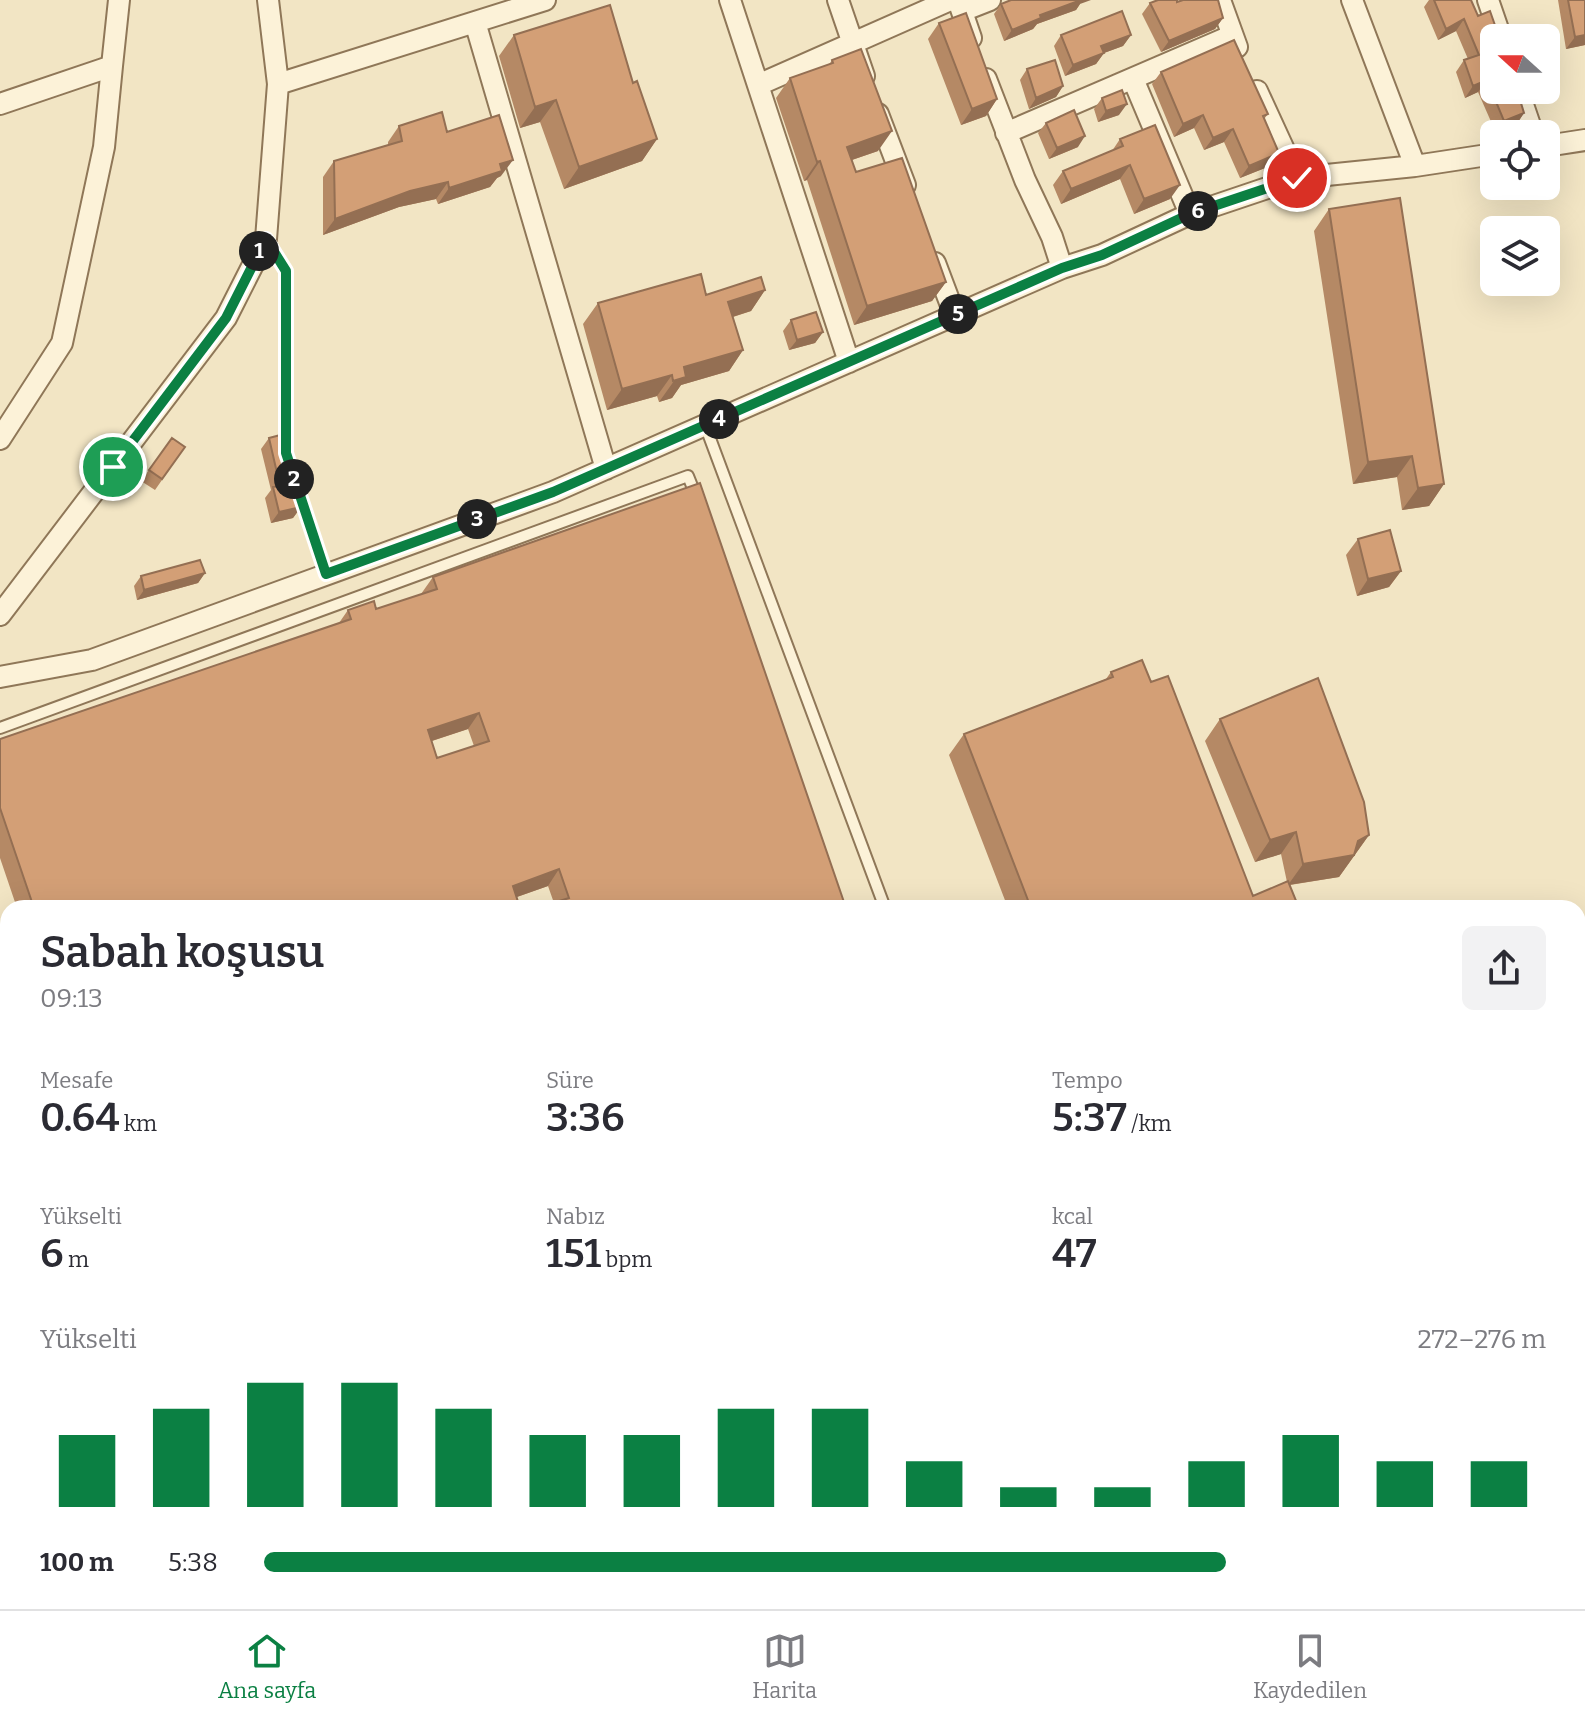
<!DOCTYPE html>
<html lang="tr">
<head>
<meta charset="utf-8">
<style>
  :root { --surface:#fff; --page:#f2f2f3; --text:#2b2b33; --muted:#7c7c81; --line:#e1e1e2; --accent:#0b8043 }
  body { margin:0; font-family:Bitter,serif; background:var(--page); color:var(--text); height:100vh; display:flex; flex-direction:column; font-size:30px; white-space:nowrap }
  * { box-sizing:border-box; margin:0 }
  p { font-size:26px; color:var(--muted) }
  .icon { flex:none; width:44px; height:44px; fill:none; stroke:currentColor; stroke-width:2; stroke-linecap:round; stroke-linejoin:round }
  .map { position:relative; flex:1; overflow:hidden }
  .sheet { position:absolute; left:0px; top:900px; width:1586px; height:710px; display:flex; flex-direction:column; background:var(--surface); border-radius:24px 24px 0 0; box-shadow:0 8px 32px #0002 }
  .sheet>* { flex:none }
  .needle { width:52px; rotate:291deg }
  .controls { position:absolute; left:1480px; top:24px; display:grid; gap:16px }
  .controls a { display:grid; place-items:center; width:80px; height:80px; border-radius:12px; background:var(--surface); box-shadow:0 8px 32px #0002; font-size:40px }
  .pin { position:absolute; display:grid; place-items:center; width:68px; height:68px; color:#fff; margin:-34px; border:4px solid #fff; border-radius:50%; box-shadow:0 2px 8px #0007 }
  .km { position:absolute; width:40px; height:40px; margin:-20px; border-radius:50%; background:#222; color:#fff; font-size:22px; line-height:40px; text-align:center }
  .round { display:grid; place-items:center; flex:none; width:84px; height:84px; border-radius:12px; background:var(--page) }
  .head { display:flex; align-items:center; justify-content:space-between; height:136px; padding:0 40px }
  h1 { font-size:44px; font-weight:600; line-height:60px }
  .figures { display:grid; grid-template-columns:repeat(3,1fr); gap:12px; height:136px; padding:8px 40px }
  .figures div { display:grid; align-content:center }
  .figures b { font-size:40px; font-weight:600 }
  .figures small { font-size:22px; font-weight:400 }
  .figures p { font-size:22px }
  .chart { height:224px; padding:16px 40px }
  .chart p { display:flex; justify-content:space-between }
  .chart svg { width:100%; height:144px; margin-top:8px; stroke:var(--accent); stroke-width:6 }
  ul { padding:0 40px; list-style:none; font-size:26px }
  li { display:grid; grid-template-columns:128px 96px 1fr; align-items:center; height:60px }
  li i { height:20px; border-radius:10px; background:var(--accent) }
  .menu { display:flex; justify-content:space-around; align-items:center; height:112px; border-top:2px solid var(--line); background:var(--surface); font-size:22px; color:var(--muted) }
  .menu a { display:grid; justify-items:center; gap:4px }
  .menu .current { color:var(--accent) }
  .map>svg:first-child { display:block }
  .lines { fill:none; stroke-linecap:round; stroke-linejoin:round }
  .lane-casing { stroke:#8f7758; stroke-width:14 }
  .street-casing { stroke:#8f7758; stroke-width:24 }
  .highway-casing { stroke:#5c442d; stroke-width:42 }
  .lane { stroke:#fcf2d8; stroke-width:10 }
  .street { stroke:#fcf2d8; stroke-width:20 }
  .highway { stroke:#e8a84e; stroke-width:38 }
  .wall { fill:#b58965; fill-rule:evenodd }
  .shaded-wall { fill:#946f53 }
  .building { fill:#d39f76; stroke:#946f53; stroke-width:2; fill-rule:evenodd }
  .route-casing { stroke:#fff; stroke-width:16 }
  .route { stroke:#0b8043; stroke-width:10 }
</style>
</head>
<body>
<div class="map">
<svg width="1585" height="1609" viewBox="0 0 1585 1609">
  <rect width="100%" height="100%" fill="#f2e5c4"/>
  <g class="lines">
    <defs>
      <path id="lane" d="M 266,239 L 286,271 L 286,451
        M 705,425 L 885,908
        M 291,470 L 326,574
        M 0,728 L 688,476 L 696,496
        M 1578,1073 L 1585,1071
        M 0,1192 L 8,1224
        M 1578,1424 L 1585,1420
        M 102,1602 L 103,1609
        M 939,1602 L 942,1609
        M 1143,1602 L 1146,1609"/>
      <path id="street" d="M 730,0 L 849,362
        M 838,0 L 864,76
        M 958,0 L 971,38
        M 1220,0 L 1237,47
        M 1352,0 L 1415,166
        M 1488,0 L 1501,38
        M 962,11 L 990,0
        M 475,22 L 606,469
        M 986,79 L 1025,180 L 1052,237 L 1062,268
        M 1133,79 L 1190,214
        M 278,84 L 545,0
        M 758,85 L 950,0
        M 1518,90 L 1533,134
        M 1257,91 L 1297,178
        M 0,104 L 112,66 L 119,0
        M 878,114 L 905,185
        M 1006,133 L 1231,36
        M 1546,146 L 1585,140
        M 935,263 L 955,316
        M 0,439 L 62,343 L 104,147 L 112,66
        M 0,615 L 226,318 L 266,239 L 278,84 L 268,0
        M 0,677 L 92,660 L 553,492 L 1062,268 L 1102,255 L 1190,214 L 1297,178 L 1415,166 L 1494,154
        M 1578,1542 L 1585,1540
        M 1344,1609 L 1372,1602"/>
      <path id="highway" d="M 1552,1609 L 1573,1602"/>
    </defs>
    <use href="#lane" class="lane-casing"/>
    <use href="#street" class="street-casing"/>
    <use href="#highway" class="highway-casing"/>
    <use href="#lane" class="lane"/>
    <use href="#street" class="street"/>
    <use href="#highway" class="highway"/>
  </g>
  <path class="wall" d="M 1429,0 L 1471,0 L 1478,16 L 1494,38 L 1494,90 L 1524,113 L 1516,125 L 1496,133 L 1478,92 L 1465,98 L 1456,72 L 1464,60 L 1468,59 L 1456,31 L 1438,40 L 1424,7 Z
    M 1558,0 L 1585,0 L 1585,45 L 1566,49 Z
    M 1177,2 L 1223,18 L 1215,29 L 1161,52 L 1142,14 L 1150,3 Z
    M 1001,4 L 1080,4 L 1076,10 L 1037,24 L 1033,29 L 1004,41 L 994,14 Z
    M 939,23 L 997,99 L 986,116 L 961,125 L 928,39 Z
    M 514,35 L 657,139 L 642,161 L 564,189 L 540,122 L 520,128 L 499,56 Z
    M 1061,35 L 1131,35 L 1123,46 L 1104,53 L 1096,64 L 1065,76 L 1054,46 Z
    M 832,60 L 878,151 L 852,160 L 856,172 L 946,282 L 932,301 L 854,325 L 807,180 L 804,181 L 776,98 L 790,78 L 829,65 Z
    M 1027,69 L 1063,86 L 1056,97 L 1029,109 L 1020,80 Z
    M 1161,72 L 1268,114 L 1264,119 L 1270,166 L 1240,178 L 1224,142 L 1204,150 L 1194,128 L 1174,137 L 1152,84 Z
    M 1102,98 L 1119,115 L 1098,122 L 1094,109 Z
    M 1046,123 L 1078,147 L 1049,159 L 1038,133 Z
    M 399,126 L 447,132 L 501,176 L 497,178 L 490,187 L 438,204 L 436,199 L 399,207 L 323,235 L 323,177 L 334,161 L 388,145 L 388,142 Z
    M 1120,139 L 1170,199 L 1134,214 L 1120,179 L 1061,204 L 1053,185 L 1063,171 L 1112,151 Z
    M 1329,209 L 1444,484 L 1429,506 L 1402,510 L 1397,477 L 1353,484 L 1314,231 Z
    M 765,290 L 751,311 L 733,317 L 743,350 L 729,371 L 681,385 L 672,398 L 659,402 L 657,396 L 607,410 L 583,324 L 598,303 Z
    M 791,320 L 823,332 L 815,343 L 789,350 L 783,331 Z
    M 172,438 L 185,447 L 155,490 L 141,481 Z
    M 269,438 L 301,507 L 293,518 L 271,523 L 265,498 L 271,490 L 261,449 Z
    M 1358,539 L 1401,571 L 1389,587 L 1357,596 L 1346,555 Z
    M 205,573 L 198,583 L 137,600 L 134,586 L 141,576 Z
    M 433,577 L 846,908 L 550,908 L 554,903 L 548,886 L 517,897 L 520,908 L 17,908 L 0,858 L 0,739 L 339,623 L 348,610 L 376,609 L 421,594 ZM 468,729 L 474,746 L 437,758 L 432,741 Z
    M 1111,672 L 1151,682 L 1253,896 L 1287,882 L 1281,854 L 1255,862 L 1205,741 L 1220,719 L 1369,835 L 1339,877 L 1290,885 L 1299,908 L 1008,908 L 949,755 L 964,734 L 1106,679 Z
    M 1585,1087 L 1585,1127 L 1578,1110 L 1578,1097 Z
    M 214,1602 L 438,1602 L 443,1605 L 446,1605 L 446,1602 L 775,1602 L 777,1609 L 217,1609 Z
    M 815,1602 L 911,1602 L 906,1609 L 810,1609 Z
    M 1161,1602 L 1193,1602 L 1194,1603 L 1190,1609 L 1164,1609 Z"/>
  <path class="shaded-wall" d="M 1079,0 L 1091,0 L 1080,4 L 1076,10 L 1037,24 L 1033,29 L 1004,41 L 1012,30 L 1040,15 Z
    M 1223,18 L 1215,29 L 1161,52 L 1169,41 Z
    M 1464,19 L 1456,31 L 1438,40 L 1446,29 Z
    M 1131,35 L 1123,46 L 1093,57 L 1101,46 Z
    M 1585,35 L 1585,45 L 1566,49 L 1575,37 Z
    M 1104,53 L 1096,64 L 1065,76 L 1073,65 Z
    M 1487,80 L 1478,92 L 1465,98 L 1473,86 Z
    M 1063,86 L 1056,97 L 1029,109 L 1036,98 Z
    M 997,99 L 986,116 L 961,125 L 972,109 Z
    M 556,100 L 540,122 L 520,128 L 535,107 Z
    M 1127,104 L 1119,115 L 1098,122 L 1106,111 Z
    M 1524,113 L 1516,125 L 1496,133 L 1504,121 Z
    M 1203,115 L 1194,128 L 1174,137 L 1183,124 Z
    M 1233,129 L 1224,142 L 1204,150 L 1213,138 Z
    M 892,131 L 878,151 L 834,166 L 847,147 Z
    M 1085,136 L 1078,147 L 1049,159 L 1057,148 Z
    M 657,139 L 642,161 L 564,189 L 579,167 Z
    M 1279,153 L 1270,166 L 1240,178 L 1249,166 Z
    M 513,160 L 501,176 L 497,178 L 490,187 L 438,204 L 449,188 L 500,164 Z
    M 820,161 L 807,180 L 804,181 L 817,162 Z
    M 1130,165 L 1120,179 L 1061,204 L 1071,189 Z
    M 448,182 L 436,199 L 399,207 L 323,235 L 335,219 L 410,191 Z
    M 1180,185 L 1170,199 L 1134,214 L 1144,199 Z
    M 946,282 L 932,301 L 854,325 L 867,306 Z
    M 765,290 L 751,311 L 713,323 L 728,302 Z
    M 823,332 L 815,343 L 789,350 L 797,340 Z
    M 743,350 L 729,371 L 681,385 L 672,398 L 659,402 L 684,367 Z
    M 672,375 L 657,396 L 607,410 L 622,389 Z
    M 1412,456 L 1397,477 L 1353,484 L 1368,462 Z
    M 1444,484 L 1429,506 L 1402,510 L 1418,488 Z
    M 301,507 L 293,518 L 271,523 L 279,512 Z
    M 1401,571 L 1389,587 L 1357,596 L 1368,579 Z
    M 205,573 L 198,583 L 137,600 L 144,590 Z
    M 479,713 L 468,729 L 416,746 L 428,730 Z
    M 1296,832 L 1281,854 L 1255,862 L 1270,840 Z
    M 1369,835 L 1339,877 L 1288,885 L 1303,864 L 1358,841 Z
    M 559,869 L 548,886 L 502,902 L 513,886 Z
    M 1585,1218 L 1585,1220 L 1578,1230 L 1578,1220 Z
    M 1585,1361 L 1585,1376 L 1578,1379 L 1578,1364 Z
    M 1585,1507 L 1585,1516 L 1578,1518 L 1578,1509 Z
    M 898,1602 L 911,1602 L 906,1609 L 877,1609 Z"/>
  <path class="building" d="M 1011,0 L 1081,0 L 1040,15 L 1041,18 L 1012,30 L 1001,4 Z
    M 1158,0 L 1177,0 L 1177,2 L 1183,0 L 1218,0 L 1223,18 L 1169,41 L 1150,3 Z
    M 1434,0 L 1471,0 L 1478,16 L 1490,11 L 1497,31 L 1505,38 L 1494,38 L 1494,90 L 1517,90 L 1524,113 L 1504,121 L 1487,80 L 1473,86 L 1464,60 L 1479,55 L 1464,19 L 1446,29 Z
    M 1568,0 L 1585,0 L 1585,35 L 1575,37 Z
    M 610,5 L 633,83 L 637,81 L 657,139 L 579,167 L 556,100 L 535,107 L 514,35 Z
    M 1122,11 L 1131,35 L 1101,46 L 1104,53 L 1073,65 L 1061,35 Z
    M 966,13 L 997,99 L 972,109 L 939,23 Z
    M 1234,40 L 1268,114 L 1263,116 L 1279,153 L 1249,166 L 1233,129 L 1213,138 L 1203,115 L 1183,124 L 1161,72 Z
    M 861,49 L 892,131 L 847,147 L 856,172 L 902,158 L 946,282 L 867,306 L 820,161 L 817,162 L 790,78 L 833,63 L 832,60 Z
    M 1055,60 L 1063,86 L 1036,98 L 1027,69 Z
    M 1122,90 L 1127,104 L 1106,111 L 1102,98 Z
    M 1074,110 L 1085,136 L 1057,148 L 1046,123 Z
    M 442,112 L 447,132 L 499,115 L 513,160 L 500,164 L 502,171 L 449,188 L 448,182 L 410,191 L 335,219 L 334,161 L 402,141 L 399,126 Z
    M 1155,125 L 1180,185 L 1144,199 L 1130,165 L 1071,189 L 1063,171 L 1123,146 L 1120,139 Z
    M 1400,198 L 1444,484 L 1418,488 L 1412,456 L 1368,462 L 1329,209 Z
    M 701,274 L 706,295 L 761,277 L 765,290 L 728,302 L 743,350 L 684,367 L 686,377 L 673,381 L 672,375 L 622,389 L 598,303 Z
    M 816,312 L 823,332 L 797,340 L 791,320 Z
    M 284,434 L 301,507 L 279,512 L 273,487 L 280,486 L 269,438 Z
    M 172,438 L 185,447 L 162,479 L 149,470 Z
    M 700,483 L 846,908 L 555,908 L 553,903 L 569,898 L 559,869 L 513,886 L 520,908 L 34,908 L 0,808 L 0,739 L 351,619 L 348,610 L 374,601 L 376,609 L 437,589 L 433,577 ZM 479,713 L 489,741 L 437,758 L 428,730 Z
    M 1390,530 L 1401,571 L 1368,579 L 1358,539 Z
    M 200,560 L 205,573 L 144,590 L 141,576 Z
    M 1142,660 L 1151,682 L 1168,676 L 1253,896 L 1288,881 L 1299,908 L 1031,908 L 964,734 L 1113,677 L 1111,672 Z
    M 1318,678 L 1364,802 L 1369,835 L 1358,841 L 1354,855 L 1303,864 L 1296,832 L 1270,840 L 1220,719 Z
    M 1578,1192 L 1585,1210 L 1585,1218 L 1578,1220 Z
    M 1585,1277 L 1585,1361 L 1578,1364 L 1578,1280 Z
    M 8,1389 L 8,1602 L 74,1602 L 76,1609 L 0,1609 L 0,1391 Z
    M 1585,1488 L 1585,1507 L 1578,1509 L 1578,1490 Z
    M 231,1602 L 438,1602 L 443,1605 L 451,1605 L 453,1602 L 775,1602 L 777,1609 L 234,1609 Z
    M 820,1602 L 898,1602 L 877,1609 L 823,1609 Z
    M 1174,1602 L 1193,1602 L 1194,1603 L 1182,1609 L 1177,1609 Z"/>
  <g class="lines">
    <defs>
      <path id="route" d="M 113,467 L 226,318 L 266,239 L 286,271 L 286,453 L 326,574 L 553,492 L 1062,268 L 1102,255 L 1190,214 L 1297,178"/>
    </defs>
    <use href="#route" class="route-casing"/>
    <use href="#route" class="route"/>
  </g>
</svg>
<div class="controls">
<a><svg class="needle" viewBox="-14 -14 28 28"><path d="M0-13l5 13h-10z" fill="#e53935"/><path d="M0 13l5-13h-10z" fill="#7c7c81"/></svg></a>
<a><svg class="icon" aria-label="locate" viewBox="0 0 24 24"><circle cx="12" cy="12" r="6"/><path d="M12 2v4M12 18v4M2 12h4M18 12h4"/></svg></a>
<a><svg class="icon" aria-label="layers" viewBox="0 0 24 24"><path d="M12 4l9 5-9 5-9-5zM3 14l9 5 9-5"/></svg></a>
</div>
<div class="pin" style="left:113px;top:467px;background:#1e9e55"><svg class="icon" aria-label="arrive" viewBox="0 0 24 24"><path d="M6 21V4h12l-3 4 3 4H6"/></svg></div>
<div class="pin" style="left:1297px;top:178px;background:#d93025"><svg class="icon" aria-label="check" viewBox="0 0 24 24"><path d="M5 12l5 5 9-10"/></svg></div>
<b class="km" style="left:259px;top:251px">1</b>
<b class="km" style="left:294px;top:479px">2</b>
<b class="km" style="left:477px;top:519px">3</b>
<b class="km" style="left:719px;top:419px">4</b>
<b class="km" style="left:958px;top:314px">5</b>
<b class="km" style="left:1198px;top:211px">6</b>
<section class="sheet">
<div class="head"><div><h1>Sabah koşusu</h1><p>09:13</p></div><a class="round"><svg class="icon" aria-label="share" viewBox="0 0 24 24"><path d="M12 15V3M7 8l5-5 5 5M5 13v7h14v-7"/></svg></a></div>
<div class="figures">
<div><p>Mesafe</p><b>0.64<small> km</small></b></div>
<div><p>Süre</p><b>3:36</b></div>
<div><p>Tempo</p><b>5:37<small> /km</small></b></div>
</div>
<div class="figures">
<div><p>Yükselti</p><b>6<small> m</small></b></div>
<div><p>Nabız</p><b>151<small> bpm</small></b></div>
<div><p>kcal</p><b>47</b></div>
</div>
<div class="chart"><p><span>Yükselti</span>272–276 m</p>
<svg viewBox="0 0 160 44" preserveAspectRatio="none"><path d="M5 44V22M15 44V14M25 44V6M35 44V6M45 44V14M55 44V22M65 44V22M75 44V14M85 44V14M95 44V30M105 44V38M115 44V38M125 44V30M135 44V22M145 44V30M155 44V30"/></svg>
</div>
<ul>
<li><b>100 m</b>5:38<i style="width:75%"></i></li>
</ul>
</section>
</div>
<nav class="menu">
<a class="current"><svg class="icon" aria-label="home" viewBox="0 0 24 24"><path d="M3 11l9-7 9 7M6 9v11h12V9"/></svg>Ana sayfa</a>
<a><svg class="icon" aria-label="map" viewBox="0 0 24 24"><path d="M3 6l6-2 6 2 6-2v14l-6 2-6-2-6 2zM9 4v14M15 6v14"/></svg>Harita</a>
<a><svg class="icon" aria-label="saved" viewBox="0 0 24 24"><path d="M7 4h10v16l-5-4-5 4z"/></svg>Kaydedilen</a>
</nav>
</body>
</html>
